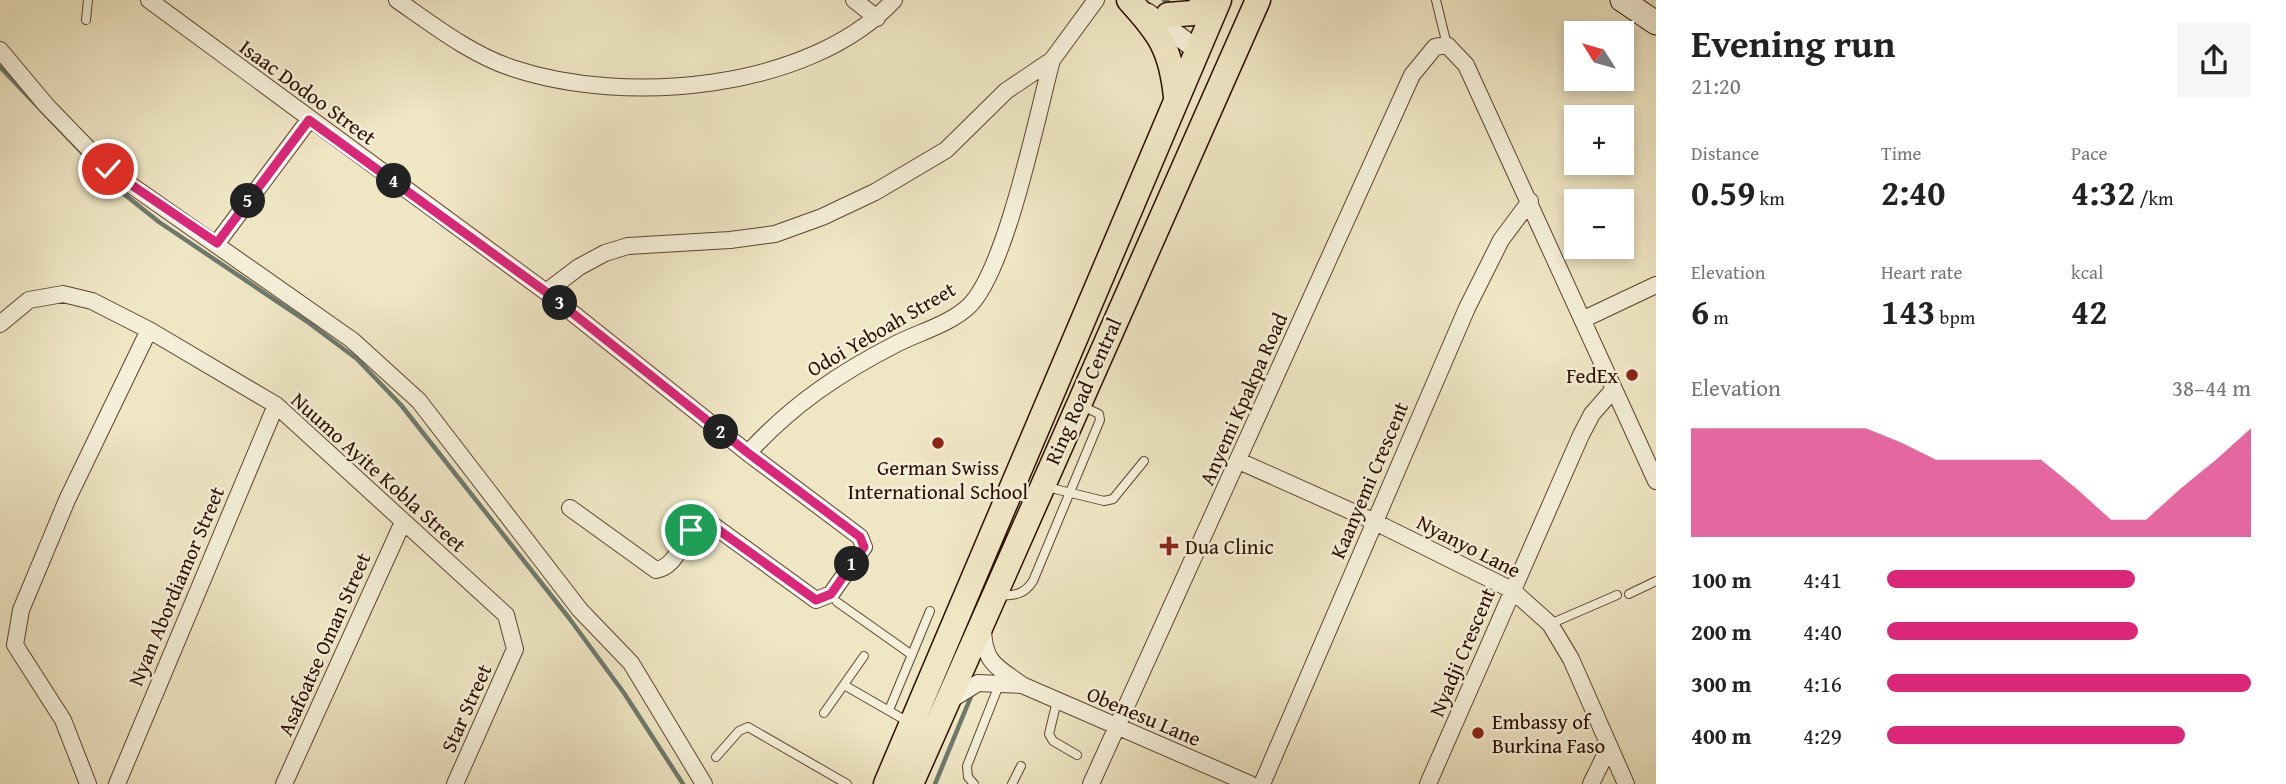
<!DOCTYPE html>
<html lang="en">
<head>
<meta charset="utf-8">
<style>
  :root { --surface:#fff; --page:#f6f6f6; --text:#222; --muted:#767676; --accent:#db2777 }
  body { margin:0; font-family:"Gentium Book Plus",serif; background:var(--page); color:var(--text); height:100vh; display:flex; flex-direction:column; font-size:26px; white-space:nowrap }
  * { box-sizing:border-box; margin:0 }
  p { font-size:23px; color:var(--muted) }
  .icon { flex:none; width:38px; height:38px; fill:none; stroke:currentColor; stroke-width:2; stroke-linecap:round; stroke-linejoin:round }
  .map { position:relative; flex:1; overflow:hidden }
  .drawer { display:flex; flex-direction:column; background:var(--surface); width:630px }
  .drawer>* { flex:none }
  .needle { width:46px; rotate:307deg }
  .fabs { position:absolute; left:1564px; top:21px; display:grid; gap:14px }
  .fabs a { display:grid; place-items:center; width:70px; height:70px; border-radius:0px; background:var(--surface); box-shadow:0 4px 10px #0003; font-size:35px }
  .pin { position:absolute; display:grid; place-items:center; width:60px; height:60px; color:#fff; margin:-30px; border:4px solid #fff; border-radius:50%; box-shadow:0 2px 7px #0007 }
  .km { position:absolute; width:35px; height:35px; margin:-18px; border-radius:50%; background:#222; color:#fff; font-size:19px; line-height:35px; text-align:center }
  .round { display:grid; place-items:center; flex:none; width:74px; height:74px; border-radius:0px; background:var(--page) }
  .summary { display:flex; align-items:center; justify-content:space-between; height:119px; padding:0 35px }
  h1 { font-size:38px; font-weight:700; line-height:52px }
  .figures { display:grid; grid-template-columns:repeat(3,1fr); gap:10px; height:119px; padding:7px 35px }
  .figures div { display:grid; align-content:center }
  .figures b { font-size:35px; font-weight:700 }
  .figures small { font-size:19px; font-weight:400 }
  .figures p { font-size:19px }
  .chart { height:196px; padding:14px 35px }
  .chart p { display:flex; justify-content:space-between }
  .chart svg { width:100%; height:126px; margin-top:7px; fill:var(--accent); opacity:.7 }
  ul { padding:0 35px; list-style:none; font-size:23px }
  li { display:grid; grid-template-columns:112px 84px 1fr; align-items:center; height:52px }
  li i { height:18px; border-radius:9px; background:var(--accent) }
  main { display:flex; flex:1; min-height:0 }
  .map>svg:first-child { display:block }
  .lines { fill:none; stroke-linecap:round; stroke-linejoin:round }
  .stream { stroke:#6e796c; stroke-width:4.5 }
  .service-casing { stroke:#5c4431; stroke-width:10 }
  .minor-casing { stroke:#5c4431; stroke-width:18 }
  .tertiary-casing { stroke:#5c4431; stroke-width:22 }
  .secondary-casing { stroke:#2b0e00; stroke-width:25 }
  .primary-casing { stroke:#2b0e00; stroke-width:27 }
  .service { stroke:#f5efd9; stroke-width:8 }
  .minor { stroke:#f5efd9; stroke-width:16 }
  .tertiary { stroke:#f5efd9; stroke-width:19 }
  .secondary { stroke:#f5efd9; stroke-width:23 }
  .primary { stroke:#efe6c4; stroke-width:24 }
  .route-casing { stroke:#fff; stroke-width:14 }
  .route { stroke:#db2777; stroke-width:9 }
  .poi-dot { fill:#8f2418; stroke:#f5efd9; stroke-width:2.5 }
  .labels { text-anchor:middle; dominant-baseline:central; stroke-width:5; stroke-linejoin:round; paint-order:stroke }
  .street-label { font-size:21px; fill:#2b0e00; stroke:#f5efd9 }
  .poi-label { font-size:21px; fill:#2b0e00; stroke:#f5efd9; text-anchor:start }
</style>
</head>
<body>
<main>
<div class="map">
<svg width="1656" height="784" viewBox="0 0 1656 784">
  <rect width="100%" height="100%" fill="#efe6c4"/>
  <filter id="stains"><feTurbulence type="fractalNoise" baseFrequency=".00286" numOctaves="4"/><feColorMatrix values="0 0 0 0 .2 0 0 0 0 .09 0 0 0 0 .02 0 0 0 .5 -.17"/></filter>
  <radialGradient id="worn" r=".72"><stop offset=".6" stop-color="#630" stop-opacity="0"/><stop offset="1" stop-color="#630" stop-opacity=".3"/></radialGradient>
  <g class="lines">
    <path class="stream" d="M 1164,0 L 1173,5
      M 0,67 L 114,186 L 159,222 L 309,323 L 357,359 L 401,405 L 569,618 L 624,693 L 683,784
      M 935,784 L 972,694"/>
    <defs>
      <path id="service" d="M 1436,0 L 1447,45
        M 86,20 L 88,0
        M 1047,487 L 1104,501 L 1113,499 L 1144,461
        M 1629,594 L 1656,581
        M 998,596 C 1015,595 1024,595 1033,581 L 1100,420 L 1099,414 L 1080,405
        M 837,602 L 912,655
        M 1550,624 L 1617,595
        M 844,685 L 910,723
        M 1057,701 L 1049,734 L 1053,741 L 1077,755
        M 889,710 L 930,611
        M 824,713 L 864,656
        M 716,757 L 739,731 L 748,727 L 847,784
        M 974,784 L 968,777 L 967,766 L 999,685
        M 1012,784 L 1021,766"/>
      <path id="minor" d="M 149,0 L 546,292 L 748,453 L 860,537 L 864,547 L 831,594 L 816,600 L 710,523 C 681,525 683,565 656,570 L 570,508
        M 397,0 C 433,25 470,54 512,68 C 625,106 809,91 894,0
        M 854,0 L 877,18
        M 0,50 L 46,105 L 108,169 L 352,340 L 419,401 L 580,610 L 631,663 L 704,784
        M 217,243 L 309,120
        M 546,292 L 579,267 L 605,253 L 628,246 L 730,240 L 775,234 L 822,217 L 875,192 L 946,150 L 1006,91 L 1052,60 L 1096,0
        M 1584,319 L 1656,285
        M 0,324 L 29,300 L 63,294 L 92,301 L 149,330 L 276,405 L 506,615 L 515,649 L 455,784
        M 748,453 C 792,405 839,373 898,343 C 920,332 950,324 969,306 C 1006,270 1037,116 1052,60
        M 1239,461 L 1373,521 L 1512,590 L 1550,624 L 1571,659 L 1626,784
        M 983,629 C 984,663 996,666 1022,685 L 1250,784
        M 949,701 L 978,683 L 1022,685
        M 88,784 L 63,720 L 15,645 L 21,610 L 67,500 L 149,330
        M 117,784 L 276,405
        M 284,784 L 403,522
        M 1091,784 L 1412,75 L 1435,47 L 1447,45 L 1466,65 L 1656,481
        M 1262,784 L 1467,308 L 1501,240 L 1530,201
        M 1428,784 L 1581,435 L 1592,414 L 1613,390
        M 1591,784 L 1609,747"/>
      <path id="tertiary" d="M 1147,13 L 1196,49"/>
      <path id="secondary" d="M 1622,0 L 1656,23"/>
      <path id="primary" d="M 1129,0 C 1160,34 1171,49 1176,97
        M 1168,15 L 1193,13 L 1211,0
        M 886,784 L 1219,0
        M 911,784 L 1258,0"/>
    </defs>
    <use href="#service" class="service-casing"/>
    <use href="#minor" class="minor-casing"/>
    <use href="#tertiary" class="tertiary-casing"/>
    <use href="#secondary" class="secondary-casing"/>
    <use href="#primary" class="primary-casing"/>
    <use href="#service" class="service"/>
    <use href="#minor" class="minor"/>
    <use href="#tertiary" class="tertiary"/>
    <use href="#secondary" class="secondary"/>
    <use href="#primary" class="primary"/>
  </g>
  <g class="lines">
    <defs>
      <path id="route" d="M 108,169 L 217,243 L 309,120 L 546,292 L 748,453 L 860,537 L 864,547 L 831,594 L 816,600 L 709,523 L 700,524 L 691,530"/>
    </defs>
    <use href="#route" class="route-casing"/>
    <use href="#route" class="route"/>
  </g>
  <g class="poi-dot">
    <circle cx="1632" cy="375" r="7"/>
    <circle cx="938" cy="443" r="7"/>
    <path d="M1165.5 535.5h7v7h7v7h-7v7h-7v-7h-7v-7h7z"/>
    <circle cx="1478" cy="733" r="7"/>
  </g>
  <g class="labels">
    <g class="street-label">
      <text transform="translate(308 92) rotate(36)">Isaac Dodoo Street</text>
      <text transform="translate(881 329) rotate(-30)">Odoi Yeboah Street</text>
      <text transform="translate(1083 391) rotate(-66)">Ring Road Central</text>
      <text transform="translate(1243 399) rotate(-66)">Anyemi Kpakpa Road</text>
      <text transform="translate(379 472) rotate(42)">Nuumo Ayite Kobla Street</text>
      <text transform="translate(1369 480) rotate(-67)">Kaanyemi Crescent</text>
      <text transform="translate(1469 546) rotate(27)">Nyanyo Lane</text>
      <text transform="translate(176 586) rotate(-67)">Nyan Abordiamor Street</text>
      <text transform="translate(324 644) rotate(-66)">Asafoatse Oman Street</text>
      <text transform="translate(1462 652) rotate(-67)">Nyadji Crescent</text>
      <text transform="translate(466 708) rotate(-66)">Star Street</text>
      <text transform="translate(1144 716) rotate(23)">Obenesu Lane</text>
    </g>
    <g class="poi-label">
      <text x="1618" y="375" text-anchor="end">FedEx</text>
      <text x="938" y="467" text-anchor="middle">German Swiss<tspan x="938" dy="24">International School</tspan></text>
      <text x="1185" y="546">Dua Clinic</text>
      <text x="1492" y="721">Embassy of<tspan x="1492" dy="24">Burkina Faso</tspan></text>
    </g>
  </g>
  <rect width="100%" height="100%" filter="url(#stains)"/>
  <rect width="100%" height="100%" fill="url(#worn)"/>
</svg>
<div class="fabs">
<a><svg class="needle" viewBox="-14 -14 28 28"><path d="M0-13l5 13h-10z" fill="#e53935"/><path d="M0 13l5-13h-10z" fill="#767676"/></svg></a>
<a>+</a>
<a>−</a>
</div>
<div class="pin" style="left:691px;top:530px;background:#1e9e55"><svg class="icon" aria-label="arrive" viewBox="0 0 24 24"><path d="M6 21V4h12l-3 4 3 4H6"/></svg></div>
<div class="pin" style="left:108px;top:169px;background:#d93025"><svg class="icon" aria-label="check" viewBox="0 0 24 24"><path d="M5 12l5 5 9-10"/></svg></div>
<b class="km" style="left:852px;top:564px">1</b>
<b class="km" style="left:721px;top:432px">2</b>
<b class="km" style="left:560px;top:303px">3</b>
<b class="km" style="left:394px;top:181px">4</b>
<b class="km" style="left:248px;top:201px">5</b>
</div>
<section class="drawer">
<div class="summary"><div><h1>Evening run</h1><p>21:20</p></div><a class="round"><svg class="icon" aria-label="share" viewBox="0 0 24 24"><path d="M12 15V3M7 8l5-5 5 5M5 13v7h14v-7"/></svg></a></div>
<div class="figures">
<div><p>Distance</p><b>0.59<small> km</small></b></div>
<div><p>Time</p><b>2:40</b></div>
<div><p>Pace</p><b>4:32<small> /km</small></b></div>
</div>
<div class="figures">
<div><p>Elevation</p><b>6<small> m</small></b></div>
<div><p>Heart rate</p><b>143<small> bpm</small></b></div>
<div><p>kcal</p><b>42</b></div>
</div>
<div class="chart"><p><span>Elevation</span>38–44 m</p>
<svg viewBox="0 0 160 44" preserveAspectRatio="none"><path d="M0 44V6L10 6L20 6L30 6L40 6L50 6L60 11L70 17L80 17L90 17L100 17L110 27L120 38L130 38L140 27L150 17L160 6V44z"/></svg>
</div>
<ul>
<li><b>100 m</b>4:41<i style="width:68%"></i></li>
<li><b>200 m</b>4:40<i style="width:69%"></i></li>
<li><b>300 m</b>4:16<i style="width:100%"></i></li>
<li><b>400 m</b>4:29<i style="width:82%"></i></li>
</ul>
</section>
</main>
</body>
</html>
